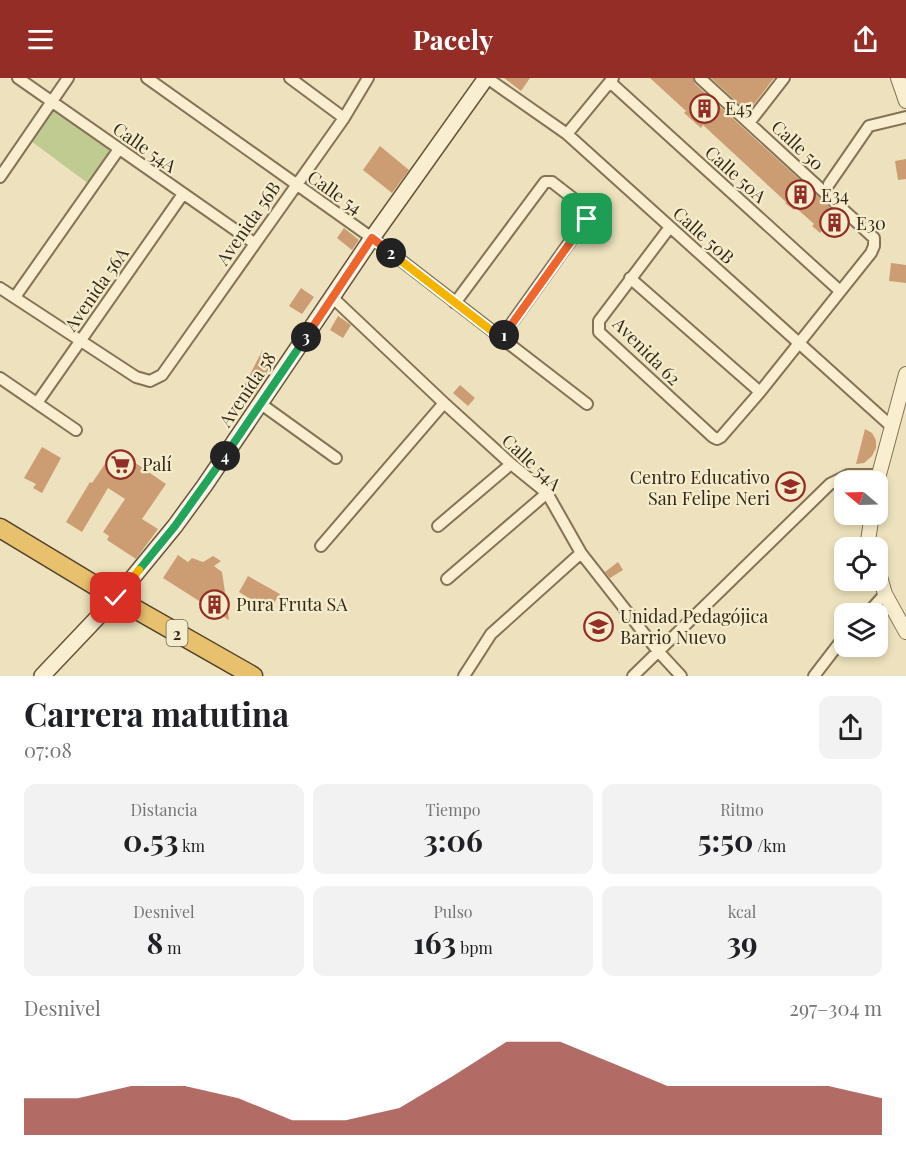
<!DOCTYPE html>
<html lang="es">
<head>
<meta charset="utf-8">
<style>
  :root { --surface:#fff; --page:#f2f2f2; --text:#202124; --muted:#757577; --accent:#942d26 }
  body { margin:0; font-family:"Playfair Display",serif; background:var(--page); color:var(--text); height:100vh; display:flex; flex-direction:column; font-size:22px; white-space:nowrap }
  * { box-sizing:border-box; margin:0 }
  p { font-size:20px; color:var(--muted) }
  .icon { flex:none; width:33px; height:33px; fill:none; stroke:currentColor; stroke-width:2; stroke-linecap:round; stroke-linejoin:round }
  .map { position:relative; height:598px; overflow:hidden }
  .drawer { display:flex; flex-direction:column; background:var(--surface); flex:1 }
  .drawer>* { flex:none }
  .needle { width:39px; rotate:289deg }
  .fabs { position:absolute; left:834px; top:393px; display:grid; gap:12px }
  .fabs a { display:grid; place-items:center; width:54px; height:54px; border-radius:12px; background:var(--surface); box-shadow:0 3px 9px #0003; font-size:30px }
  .pin { position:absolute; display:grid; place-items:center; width:51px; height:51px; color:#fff; margin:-26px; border-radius:12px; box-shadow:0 3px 9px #0006 }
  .km { position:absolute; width:30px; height:30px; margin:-15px; border-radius:50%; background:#222; color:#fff; font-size:16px; line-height:30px; text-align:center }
  .round { display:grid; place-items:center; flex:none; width:63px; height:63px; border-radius:12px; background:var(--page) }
  .headline { display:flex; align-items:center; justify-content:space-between; height:102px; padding:0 24px }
  h1 { font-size:33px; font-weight:700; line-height:45px }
  .metrics { display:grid; grid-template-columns:repeat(3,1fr); gap:9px; height:102px; padding:6px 24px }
  .metrics div { display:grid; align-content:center; border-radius:12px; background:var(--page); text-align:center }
  .metrics b { font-size:30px; font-weight:700 }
  .metrics small { font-size:16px; font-weight:400 }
  .metrics p { font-size:16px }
  .chart { height:168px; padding:12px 24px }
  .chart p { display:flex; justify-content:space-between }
  .chart svg { width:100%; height:108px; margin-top:6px; fill:var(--accent); opacity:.7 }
  header { display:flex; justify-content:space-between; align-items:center; height:78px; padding:0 24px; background:var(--accent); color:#fff; font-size:27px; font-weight:700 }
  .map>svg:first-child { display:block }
  .green { fill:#c0cb91 }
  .building { fill:#cc9d72 }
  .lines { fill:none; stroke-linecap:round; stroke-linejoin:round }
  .minor-casing { stroke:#857256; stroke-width:14 }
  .tertiary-casing { stroke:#857256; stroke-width:16 }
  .secondary-casing { stroke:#66533a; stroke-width:18 }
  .trunk-casing { stroke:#52402b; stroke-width:21 }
  .minor { stroke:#f9efd0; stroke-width:10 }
  .tertiary { stroke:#f9efd0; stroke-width:14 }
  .secondary { stroke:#f9efd0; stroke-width:15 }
  .trunk { stroke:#e8c16f; stroke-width:18 }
  .split-1-casing { stroke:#fff; stroke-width:12 }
  .split-2-casing { stroke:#fff; stroke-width:12 }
  .split-3-casing { stroke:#fff; stroke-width:12 }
  .split-4-casing { stroke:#fff; stroke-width:12 }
  .split-5-casing { stroke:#fff; stroke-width:12 }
  .split-6-casing { stroke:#fff; stroke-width:12 }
  .split-1 { stroke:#f0652b; stroke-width:8 }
  .split-2 { stroke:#f5b400; stroke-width:8 }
  .split-3 { stroke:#f0652b; stroke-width:8 }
  .split-4 { stroke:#22a559; stroke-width:8 }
  .split-5 { stroke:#22a559; stroke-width:8 }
  .split-6 { stroke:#f5b400; stroke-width:8 }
  .labels { text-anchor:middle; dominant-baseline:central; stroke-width:4.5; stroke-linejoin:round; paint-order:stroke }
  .shield { fill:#f5eccc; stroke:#6e6450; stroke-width:1.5 }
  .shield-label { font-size:16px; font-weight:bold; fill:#34291b }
  .poi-label { font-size:18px; fill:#34291b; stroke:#f5eccc; text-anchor:start }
  .street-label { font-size:18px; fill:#34291b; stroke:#f5eccc }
</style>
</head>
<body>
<header><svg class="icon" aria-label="menu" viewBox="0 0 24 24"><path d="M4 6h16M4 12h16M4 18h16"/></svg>Pacely<svg class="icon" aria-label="share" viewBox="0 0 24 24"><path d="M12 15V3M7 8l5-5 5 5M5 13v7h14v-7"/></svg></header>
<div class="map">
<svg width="906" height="598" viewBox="0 0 906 598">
  <rect width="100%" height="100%" fill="#ede2bd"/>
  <path class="green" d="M 52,24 L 119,71 L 93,109 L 27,60 Z"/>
  <path class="building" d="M 504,0 L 530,0 L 521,13 Z
    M 650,0 L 693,0 L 695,6 L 845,143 L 833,157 L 824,150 L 820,155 L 812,148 L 814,146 L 804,137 L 796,130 L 794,132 L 785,125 L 786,124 L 703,47 L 701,50 L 684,35 L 686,33 Z
    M 711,0 L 774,0 L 748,34 Z
    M 380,68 L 409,92 L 392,115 L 363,92 Z
    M 906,81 L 906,101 L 898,102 L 895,83 Z
    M 344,150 L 359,162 L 352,172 L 337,160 Z
    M 891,185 L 906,187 L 906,205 L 889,203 Z
    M 301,210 L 314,219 L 302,236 L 289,228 Z
    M 338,238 L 351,247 L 343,260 L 330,252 Z
    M 262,273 L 275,280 L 254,318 L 242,312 Z
    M 460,307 L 475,320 L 468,328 L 453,315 Z
    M 865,351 L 872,355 L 876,362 L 876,370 L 872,378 L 864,385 L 856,386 Z
    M 42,369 L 61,380 L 42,415 L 33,410 L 36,406 L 24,400 Z
    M 115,371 L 166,406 L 142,441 L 158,451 L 136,481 L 107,462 L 109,458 L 103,454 L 125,421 L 108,410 L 82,454 L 66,444 L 90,404 L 92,405 Z
    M 178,477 L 188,484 L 192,480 L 203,484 L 213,478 L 221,483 L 214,488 L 222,494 L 229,542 L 163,500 Z
    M 618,484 L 623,492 L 610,500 L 605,494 Z
    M 248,498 L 280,516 L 269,532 L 239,514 Z"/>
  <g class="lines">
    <defs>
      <path id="minor" d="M 18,0 L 254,165
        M 147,0 L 372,160 L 587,326
        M 290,0 L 344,40
        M 487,0 L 567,56 L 891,348
        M 610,4 L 840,213
        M 749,45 L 784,0
        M 567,56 L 613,0
        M 0,99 L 68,0
        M 829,106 L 869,48 L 906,39
        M 670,149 L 599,243 L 599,254 L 713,359 L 717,361 L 721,359 L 760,314 L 871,175 L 874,168 L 874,160 L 700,0
        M 630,200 L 760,314
        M 0,210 L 136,299 L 150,303 L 162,297 L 344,40 L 368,0
        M 15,219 L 119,71
        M 332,219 L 444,325 L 511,386 L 547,415 L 581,475 L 657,572 L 681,598
        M 455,225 L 545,104 L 552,104 L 588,132 L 590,136 L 587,140 L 501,260
        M 0,300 L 76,352
        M 37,325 L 183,116
        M 261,326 L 336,380
        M 438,448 L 511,386
        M 321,468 L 444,325
        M 447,501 L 547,415
        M 867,536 L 885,516
        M 464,598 L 491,556 L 581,475
        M 633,598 L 830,406 L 848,397 L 878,397
        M 814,598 L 844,559"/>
      <path id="tertiary" d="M 898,0 L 906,23
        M 877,404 L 906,296
        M 870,470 L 868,463 L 872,436
        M 878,492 L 885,516 L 906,554"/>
      <path id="secondary" d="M 42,598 L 116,520 L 175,448 L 205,407 L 372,160 L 486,0"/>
      <path id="trunk" d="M 0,450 L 116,520 L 253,598"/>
    </defs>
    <use href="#minor" class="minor-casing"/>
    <use href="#tertiary" class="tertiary-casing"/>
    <use href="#secondary" class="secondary-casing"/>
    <use href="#trunk" class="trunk-casing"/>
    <use href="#minor" class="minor"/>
    <use href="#tertiary" class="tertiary"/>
    <use href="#secondary" class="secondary"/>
    <use href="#trunk" class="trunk"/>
  </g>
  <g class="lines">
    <defs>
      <path id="split-1" d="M 504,257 L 587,141"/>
      <path id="split-2" d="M 391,175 L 501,260 L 504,257"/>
      <path id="split-3" d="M 306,259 L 372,160 L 391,175"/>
      <path id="split-4" d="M 225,378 L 306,259"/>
      <path id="split-5" d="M 139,492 L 175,448 L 225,378"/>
      <path id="split-6" d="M 116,520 L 139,492"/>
    </defs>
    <use href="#split-1" class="split-1-casing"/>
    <use href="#split-2" class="split-2-casing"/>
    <use href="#split-3" class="split-3-casing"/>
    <use href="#split-4" class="split-4-casing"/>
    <use href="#split-5" class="split-5-casing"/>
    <use href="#split-6" class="split-6-casing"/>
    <use href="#split-1" class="split-1"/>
    <use href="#split-2" class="split-2"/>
    <use href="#split-3" class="split-3"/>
    <use href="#split-4" class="split-4"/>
    <use href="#split-5" class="split-5"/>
    <use href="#split-6" class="split-6"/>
  </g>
  <defs>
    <symbol id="building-ring" viewBox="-11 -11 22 22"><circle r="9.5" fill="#f5eccc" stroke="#942d26" stroke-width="1.5"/><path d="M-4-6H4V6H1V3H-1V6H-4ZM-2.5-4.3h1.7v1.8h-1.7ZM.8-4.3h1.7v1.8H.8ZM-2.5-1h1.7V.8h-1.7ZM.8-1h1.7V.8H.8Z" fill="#942d26"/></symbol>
    <symbol id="supermarket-ring" viewBox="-11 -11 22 22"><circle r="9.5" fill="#f5eccc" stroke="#942d26" stroke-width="1.5"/><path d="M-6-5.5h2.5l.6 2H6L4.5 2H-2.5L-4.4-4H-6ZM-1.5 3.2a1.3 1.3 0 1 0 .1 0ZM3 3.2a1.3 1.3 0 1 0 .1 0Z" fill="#942d26"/></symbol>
    <symbol id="school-ring" viewBox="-11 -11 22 22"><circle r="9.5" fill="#f5eccc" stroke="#942d26" stroke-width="1.5"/><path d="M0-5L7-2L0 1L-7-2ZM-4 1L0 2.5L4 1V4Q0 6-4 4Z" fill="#942d26"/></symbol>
  </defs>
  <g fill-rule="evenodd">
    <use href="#building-ring" x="688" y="14" width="33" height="33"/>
    <use href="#building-ring" x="784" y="100" width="33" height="33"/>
    <use href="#building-ring" x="818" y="128" width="33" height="33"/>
    <use href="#supermarket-ring" x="104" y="370" width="33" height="33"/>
    <use href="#school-ring" x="774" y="392" width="33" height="33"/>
    <use href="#building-ring" x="198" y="510" width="33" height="33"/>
    <use href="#school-ring" x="582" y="532" width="33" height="33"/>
  </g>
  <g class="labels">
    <rect class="shield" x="166.5" y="542" width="21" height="26" rx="4.5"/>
    <g class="shield-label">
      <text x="177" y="555">2</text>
    </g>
    <g class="poi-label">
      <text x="725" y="30">E45</text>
      <text x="821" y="117">E34</text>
      <text x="856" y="145">E30</text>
      <text x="142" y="386">Palí</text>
      <text x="770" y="399" text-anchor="end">Centro Educativo<tspan x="770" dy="21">San Felipe Neri</tspan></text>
      <text x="236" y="526">Pura Fruta SA</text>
      <text x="620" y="538">Unidad Pedagójica<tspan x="620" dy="21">Barrio Nuevo</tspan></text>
    </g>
    <g class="street-label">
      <text transform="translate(798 67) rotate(43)">Calle 50</text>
      <text transform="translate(145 69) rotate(35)">Calle 54A</text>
      <text transform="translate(736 96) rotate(42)">Calle 50A</text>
      <text transform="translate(335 114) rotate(35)">Calle 54</text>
      <text transform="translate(248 145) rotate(-55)">Avenida 56B</text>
      <text transform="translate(704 157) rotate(42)">Calle 50B</text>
      <text transform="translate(96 211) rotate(-55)">Avenida 56A</text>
      <text transform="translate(647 273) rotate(45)">Avenida 62</text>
      <text transform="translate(247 311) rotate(-56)">Avenida 58</text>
      <text transform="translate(532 384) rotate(43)">Calle 54A</text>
    </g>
  </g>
</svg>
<div class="fabs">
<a><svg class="needle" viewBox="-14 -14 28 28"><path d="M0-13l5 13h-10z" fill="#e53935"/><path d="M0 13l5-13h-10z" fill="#757577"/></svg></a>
<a><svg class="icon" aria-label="locate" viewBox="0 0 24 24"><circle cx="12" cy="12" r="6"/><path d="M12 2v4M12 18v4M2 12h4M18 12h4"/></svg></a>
<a><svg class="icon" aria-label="layers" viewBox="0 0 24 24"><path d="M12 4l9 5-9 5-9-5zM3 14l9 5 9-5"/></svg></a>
</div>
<div class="pin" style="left:587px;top:141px;background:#1e9e55"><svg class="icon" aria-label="arrive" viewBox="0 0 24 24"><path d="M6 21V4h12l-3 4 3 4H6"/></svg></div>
<div class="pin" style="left:116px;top:520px;background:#d93025"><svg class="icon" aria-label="check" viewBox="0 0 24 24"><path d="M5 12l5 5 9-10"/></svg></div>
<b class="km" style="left:504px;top:257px">1</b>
<b class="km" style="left:391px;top:175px">2</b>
<b class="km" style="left:306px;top:259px">3</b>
<b class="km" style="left:225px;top:378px">4</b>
</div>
<section class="drawer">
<div class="headline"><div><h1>Carrera matutina</h1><p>07:08</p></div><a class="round"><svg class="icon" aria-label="share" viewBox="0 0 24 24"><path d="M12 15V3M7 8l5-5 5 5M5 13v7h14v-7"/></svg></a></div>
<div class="metrics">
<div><p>Distancia</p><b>0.53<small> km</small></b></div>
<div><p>Tiempo</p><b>3:06</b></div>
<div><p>Ritmo</p><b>5:50<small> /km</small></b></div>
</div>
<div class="metrics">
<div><p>Desnivel</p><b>8<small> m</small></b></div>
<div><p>Pulso</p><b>163<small> bpm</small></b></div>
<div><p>kcal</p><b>39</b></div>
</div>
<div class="chart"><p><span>Desnivel</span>297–304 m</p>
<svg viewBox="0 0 160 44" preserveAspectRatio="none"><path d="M0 44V29L10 29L20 24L30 24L40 29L50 38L60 38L70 33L80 20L90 6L100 6L110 15L120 24L130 24L140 24L150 24L160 29V44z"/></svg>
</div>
</section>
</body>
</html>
